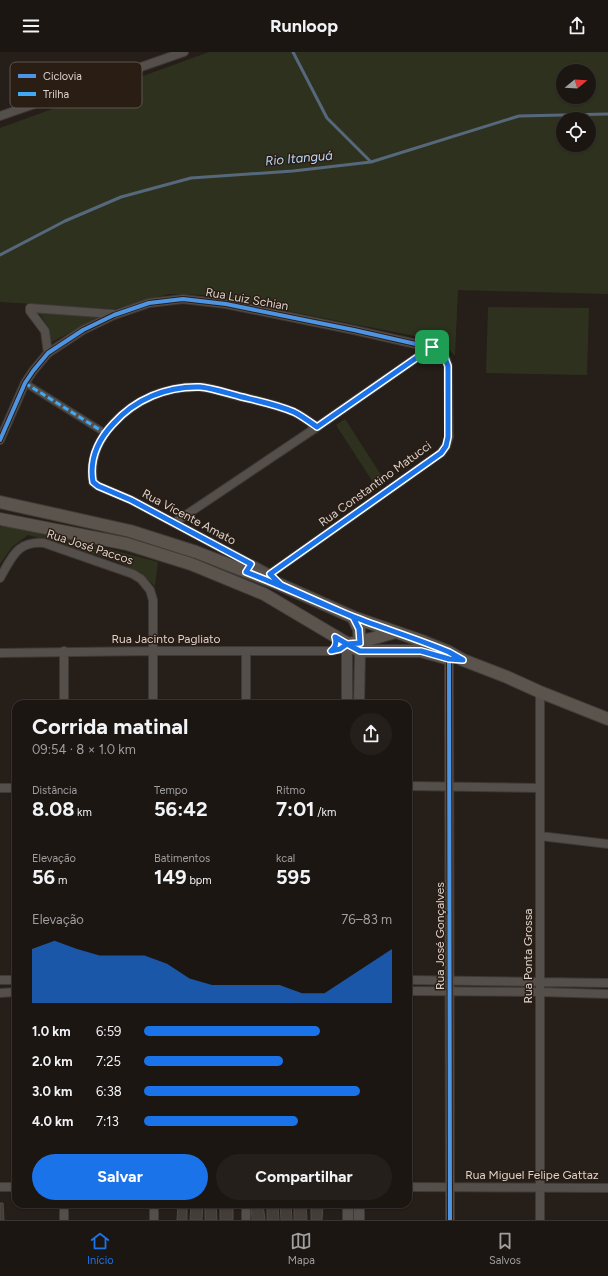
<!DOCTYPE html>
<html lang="pt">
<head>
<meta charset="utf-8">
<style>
  :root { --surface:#1c1613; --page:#251f1c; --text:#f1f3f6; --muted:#a09fa0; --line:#3a3533; --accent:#1a73e8 }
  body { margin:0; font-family:Figtree,sans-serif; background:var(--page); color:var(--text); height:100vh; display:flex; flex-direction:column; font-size:15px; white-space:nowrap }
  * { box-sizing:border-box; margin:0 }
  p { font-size:13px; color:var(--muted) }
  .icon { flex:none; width:22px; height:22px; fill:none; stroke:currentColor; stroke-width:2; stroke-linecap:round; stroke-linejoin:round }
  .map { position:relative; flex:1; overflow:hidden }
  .panel { position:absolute; left:12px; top:648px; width:400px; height:508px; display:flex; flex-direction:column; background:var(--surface); border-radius:12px; box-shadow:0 1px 3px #0004,0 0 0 1px var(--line) }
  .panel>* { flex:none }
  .needle { width:26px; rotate:72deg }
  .tools { position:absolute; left:556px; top:12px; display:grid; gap:8px }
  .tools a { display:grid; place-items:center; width:40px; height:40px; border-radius:50%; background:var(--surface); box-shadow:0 1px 3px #0004,0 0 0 1px var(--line); font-size:20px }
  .pin { position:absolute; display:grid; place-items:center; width:34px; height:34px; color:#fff; margin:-17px; border-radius:8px; box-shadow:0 2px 6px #0006 }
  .round { display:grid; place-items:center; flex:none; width:42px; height:42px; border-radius:21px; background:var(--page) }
  .headline { display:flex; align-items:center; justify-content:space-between; height:68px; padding:0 20px }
  h1 { font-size:22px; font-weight:700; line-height:30px }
  .stats { display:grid; grid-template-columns:repeat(3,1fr); gap:6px; height:68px; padding:4px 20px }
  .stats div { display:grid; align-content:center }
  .stats b { font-size:20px; font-weight:700 }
  .stats small { font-size:11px; font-weight:400 }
  .stats p { font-size:11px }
  .chart { height:112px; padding:8px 20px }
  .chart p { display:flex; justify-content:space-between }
  .chart svg { width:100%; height:72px; margin-top:4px; fill:var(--accent); opacity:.7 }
  .button { display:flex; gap:8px; margin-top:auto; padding:8px 20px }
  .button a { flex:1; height:46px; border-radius:24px; background:var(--accent); color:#fff; font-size:16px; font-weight:700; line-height:46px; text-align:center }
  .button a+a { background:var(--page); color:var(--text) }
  ul { padding:0 20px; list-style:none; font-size:13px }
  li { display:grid; grid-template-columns:64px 48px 1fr; align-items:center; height:30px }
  li i { height:10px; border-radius:5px; background:var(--accent) }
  header { display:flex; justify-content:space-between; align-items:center; height:52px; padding:0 20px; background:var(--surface); font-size:18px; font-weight:700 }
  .tab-bar { display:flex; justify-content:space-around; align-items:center; height:56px; border-top:1px solid var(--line); background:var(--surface); font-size:11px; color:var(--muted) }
  .tab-bar a { display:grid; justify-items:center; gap:2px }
  .tab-bar .current { color:var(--accent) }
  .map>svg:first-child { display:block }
  .green { fill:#2f311f; fill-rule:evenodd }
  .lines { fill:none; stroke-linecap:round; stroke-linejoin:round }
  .stream { stroke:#56687b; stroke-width:3 }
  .building { fill:#443c37; stroke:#504a45 }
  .pedestrian-casing { stroke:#3f3935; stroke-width:8 }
  .minor-casing { stroke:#3f3935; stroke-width:10 }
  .tertiary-casing { stroke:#3f3935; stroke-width:12 }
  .secondary-casing { stroke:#3f3935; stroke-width:14 }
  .pedestrian { stroke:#554f4b; stroke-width:6 }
  .minor { stroke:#554f4b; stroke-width:8 }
  .tertiary { stroke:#554f4b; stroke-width:10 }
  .secondary { stroke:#5b544d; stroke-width:12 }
  .quiet { stroke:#3fa9f5; stroke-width:3; stroke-dasharray:6 3; stroke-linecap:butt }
  .cycleway-casing { stroke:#2a1d14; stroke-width:6 }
  .cycleway { stroke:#4d94e3; stroke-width:4 }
  .route-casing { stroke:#fff; stroke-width:8 }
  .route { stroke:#1a73e8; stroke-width:5 }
  .labels { text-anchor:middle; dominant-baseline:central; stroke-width:3; stroke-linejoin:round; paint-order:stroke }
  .street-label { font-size:12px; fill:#dcd3cd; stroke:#2a1d14 }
  .water-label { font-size:13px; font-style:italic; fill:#b9d8f9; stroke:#2a1d14 }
  .key { fill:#2a1d14; stroke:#5f544c; stroke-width:1 }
  .key-label { font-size:11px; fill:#dcd3cd }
</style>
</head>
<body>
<header><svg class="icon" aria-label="menu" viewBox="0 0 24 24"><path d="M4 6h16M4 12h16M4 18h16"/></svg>Runloop<svg class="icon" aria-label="share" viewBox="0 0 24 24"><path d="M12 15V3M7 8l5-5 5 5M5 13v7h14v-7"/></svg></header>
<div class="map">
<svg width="608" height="1168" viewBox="0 0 608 1168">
  <rect width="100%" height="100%" fill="#251e19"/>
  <path class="green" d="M 209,0 L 608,0 L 608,242 L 458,238 L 455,304 L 447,295 L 435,288 L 207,243 L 169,242 L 114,257 L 0,250 L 0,76 ZM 563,19 L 589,19 L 589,45 L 563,45 ZM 563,67 L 589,67 L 589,93 L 563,93 Z
    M 488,255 L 589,256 L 587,323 L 486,321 Z
    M 38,259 L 100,264 L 50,291 L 50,278 Z
    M 345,367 L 385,429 L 376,435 L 336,373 Z
    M 0,475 L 31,476 L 158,510 L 155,534 L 140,520 L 115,509 L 28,483 L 12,495 L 0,512 Z"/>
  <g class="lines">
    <path class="stream" d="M 293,0 L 327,66 L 371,110
      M 0,203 L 65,169 L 121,145 L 191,126 L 293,119 L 371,110 L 519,64 L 608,62"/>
  </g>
  <path class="building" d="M 0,1151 L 3,1151 L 4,1168 L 0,1168 Z
    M 178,1152 L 187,1152 L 187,1168 L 177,1168 Z
    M 191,1152 L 203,1152 L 202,1168 L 190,1168 Z
    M 205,1152 L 216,1152 L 217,1168 L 205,1168 Z
    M 220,1152 L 233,1152 L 233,1168 L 220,1168 Z
    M 251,1152 L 263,1152 L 265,1168 L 252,1168 Z
    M 267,1152 L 278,1152 L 279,1168 L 267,1168 Z
    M 280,1152 L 291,1152 L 292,1168 L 281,1168 Z
    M 294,1152 L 306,1152 L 307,1168 L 294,1168 Z
    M 311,1152 L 323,1153 L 322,1168 L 311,1168 Z"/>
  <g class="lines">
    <defs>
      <path id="pedestrian" d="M 25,331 L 105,381"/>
      <path id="minor" d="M 0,64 L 184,0
        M 48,301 L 45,279 L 30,259 L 30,256 L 113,262
        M 0,388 L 25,331 L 33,319 L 48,301 L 83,278 L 114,263 L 149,251 L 183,247 L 226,252 L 354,278 L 438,297 L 446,307 L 448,314 L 449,385 L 446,394 L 441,401 L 270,522
        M 174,471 L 317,375 L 432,295
        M 273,525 L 270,522 L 131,448 L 98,434 L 93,430 C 90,409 97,390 111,374 C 134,348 165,334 200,335 C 213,336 228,342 242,345 C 259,349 278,353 294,360 C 302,364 310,370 317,375
        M 0,526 C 12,506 16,489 44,491 L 133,522 L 141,527 L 150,538 L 153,548 L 153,652
        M 0,601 L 153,599 L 331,599 L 340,597 L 347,592
        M 449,601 L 450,1168
        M 64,652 L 64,599
        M 246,652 L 246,599
        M 408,734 L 540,736
        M 0,736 L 16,736
        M 540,784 L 608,792
        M 0,928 L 16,928
        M 408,928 L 608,931
        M 408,939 L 540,940 L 608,942
        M 0,941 L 16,940
        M 0,1135 L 16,1135
        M 408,1135 L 608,1136
        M 64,1152 L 64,1168
        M 246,1152 L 246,1168
        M 154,1168 L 154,1152
        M 540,1168 L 540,640"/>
      <path id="tertiary" d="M 347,652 L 347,592
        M 359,652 L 360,599
        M 348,1152 L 348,1168
        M 359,1152 L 359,1168"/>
      <path id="secondary" d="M 0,450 L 130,479 L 196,500 L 281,533 L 353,565 L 422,589 L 449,600 L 463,608 L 507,625 L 540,640 L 608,667
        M 0,467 L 127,492 L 191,512 L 264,542 L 360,599 L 421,599 L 446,606
        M 353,565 L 359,577 L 360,598
        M 347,592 C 364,590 380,584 396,580"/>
    </defs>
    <use href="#pedestrian" class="pedestrian-casing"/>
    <use href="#minor" class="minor-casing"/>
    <use href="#tertiary" class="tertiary-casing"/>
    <use href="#secondary" class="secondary-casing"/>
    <use href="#pedestrian" class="pedestrian"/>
    <use href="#minor" class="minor"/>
    <use href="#tertiary" class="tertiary"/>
    <use href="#secondary" class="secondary"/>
    <path class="quiet" d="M 25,331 L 105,381"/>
    <defs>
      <path id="cycleway" d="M 0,388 L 25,331 L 33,319 L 48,301 L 83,278 L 114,263 L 149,251 L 183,247 L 226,252 L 354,278 L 438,297 L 446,307 L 448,314 L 449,385 L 446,394 L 441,401 L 270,522
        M 449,600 L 450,1168"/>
    </defs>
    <use href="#cycleway" class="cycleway-casing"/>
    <use href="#cycleway" class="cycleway"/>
  </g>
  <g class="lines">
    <defs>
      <path id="route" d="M 432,295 L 438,298 L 443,301 L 448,314 L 448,385 L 446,394 L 441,401 L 270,522 L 281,533 L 353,565 L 359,577 L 360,591 L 347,592 L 335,585 C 337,591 336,595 331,599 L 340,597 L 347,592 L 360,599 L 421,599 L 449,607 L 463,608 L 449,600 C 418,587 385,577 354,565 C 318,551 283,534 246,520 L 251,512 L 131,448 L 98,434 L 93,430 C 89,407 98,388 113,372 C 135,347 167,334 200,335 C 213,336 229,342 242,345 C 259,349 278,353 294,360 C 302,364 310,370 317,375 L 432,295"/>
    </defs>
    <use href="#route" class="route-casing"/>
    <use href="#route" class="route"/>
  </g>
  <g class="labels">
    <g class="street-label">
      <text transform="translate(247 247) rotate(10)">Rua Luiz Schian</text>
      <text transform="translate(375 432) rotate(-36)">Rua Constantino Matucci</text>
      <text transform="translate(189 465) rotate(28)">Rua Vicente Amato</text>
      <text transform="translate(90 495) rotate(18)">Rua José Paccos</text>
      <text x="166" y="587">Rua Jacinto Pagliato</text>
      <text transform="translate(440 884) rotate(-90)">Rua José Gonçalves</text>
      <text transform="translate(528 904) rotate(-90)">Rua Ponta Grossa</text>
      <text x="532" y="1123">Rua Miguel Felipe Gattaz</text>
    </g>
    <g class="water-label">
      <text transform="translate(299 106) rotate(-5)">Rio Itanguá</text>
    </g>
  </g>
  <rect x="10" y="10" width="132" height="46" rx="6" class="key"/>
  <rect x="18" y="22" width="18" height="4" fill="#4d94e3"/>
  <rect x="18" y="40" width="18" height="4" fill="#3fa9f5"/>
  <g class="key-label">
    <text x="43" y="28">Ciclovia</text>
    <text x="43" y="46">Trilha</text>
  </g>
</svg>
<div class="tools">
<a><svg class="needle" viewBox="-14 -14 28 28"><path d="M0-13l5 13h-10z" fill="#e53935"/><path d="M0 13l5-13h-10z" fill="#a09fa0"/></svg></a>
<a><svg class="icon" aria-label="locate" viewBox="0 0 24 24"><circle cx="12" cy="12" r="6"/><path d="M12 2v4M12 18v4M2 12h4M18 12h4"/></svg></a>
</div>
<div class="pin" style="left:432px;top:295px;background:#1e9e55"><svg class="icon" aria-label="arrive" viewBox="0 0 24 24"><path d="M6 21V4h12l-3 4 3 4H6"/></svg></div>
<section class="panel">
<div class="headline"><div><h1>Corrida matinal</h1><p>09:54 · 8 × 1.0 km</p></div><a class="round"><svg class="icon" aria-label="share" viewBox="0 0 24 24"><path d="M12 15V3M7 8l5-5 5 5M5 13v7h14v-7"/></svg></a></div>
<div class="stats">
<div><p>Distância</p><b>8.08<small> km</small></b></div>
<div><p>Tempo</p><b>56:42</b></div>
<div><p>Ritmo</p><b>7:01<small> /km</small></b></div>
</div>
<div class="stats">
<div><p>Elevação</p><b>56<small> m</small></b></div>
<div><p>Batimentos</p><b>149<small> bpm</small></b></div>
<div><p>kcal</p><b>595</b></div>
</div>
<div class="chart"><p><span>Elevação</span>76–83 m</p>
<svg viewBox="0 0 160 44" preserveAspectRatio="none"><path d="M0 44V11L10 6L20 11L30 15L40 15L50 15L60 20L70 29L80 33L90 33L100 33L110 33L120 38L130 38L140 29L150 20L160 11V44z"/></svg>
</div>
<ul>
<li><b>1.0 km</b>6:59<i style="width:71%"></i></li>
<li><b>2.0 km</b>7:25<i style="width:56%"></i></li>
<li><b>3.0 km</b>6:38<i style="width:87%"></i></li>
<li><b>4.0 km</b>7:13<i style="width:62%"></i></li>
</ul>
<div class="button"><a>Salvar</a><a>Compartilhar</a></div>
</section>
</div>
<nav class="tab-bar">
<a class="current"><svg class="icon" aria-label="home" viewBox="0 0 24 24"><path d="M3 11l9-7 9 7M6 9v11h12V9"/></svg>Início</a>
<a><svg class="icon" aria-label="map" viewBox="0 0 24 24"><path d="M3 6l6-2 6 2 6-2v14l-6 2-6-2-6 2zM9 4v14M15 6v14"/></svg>Mapa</a>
<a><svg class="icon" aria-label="saved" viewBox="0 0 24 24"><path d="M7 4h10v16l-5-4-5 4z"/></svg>Salvos</a>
</nav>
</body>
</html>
